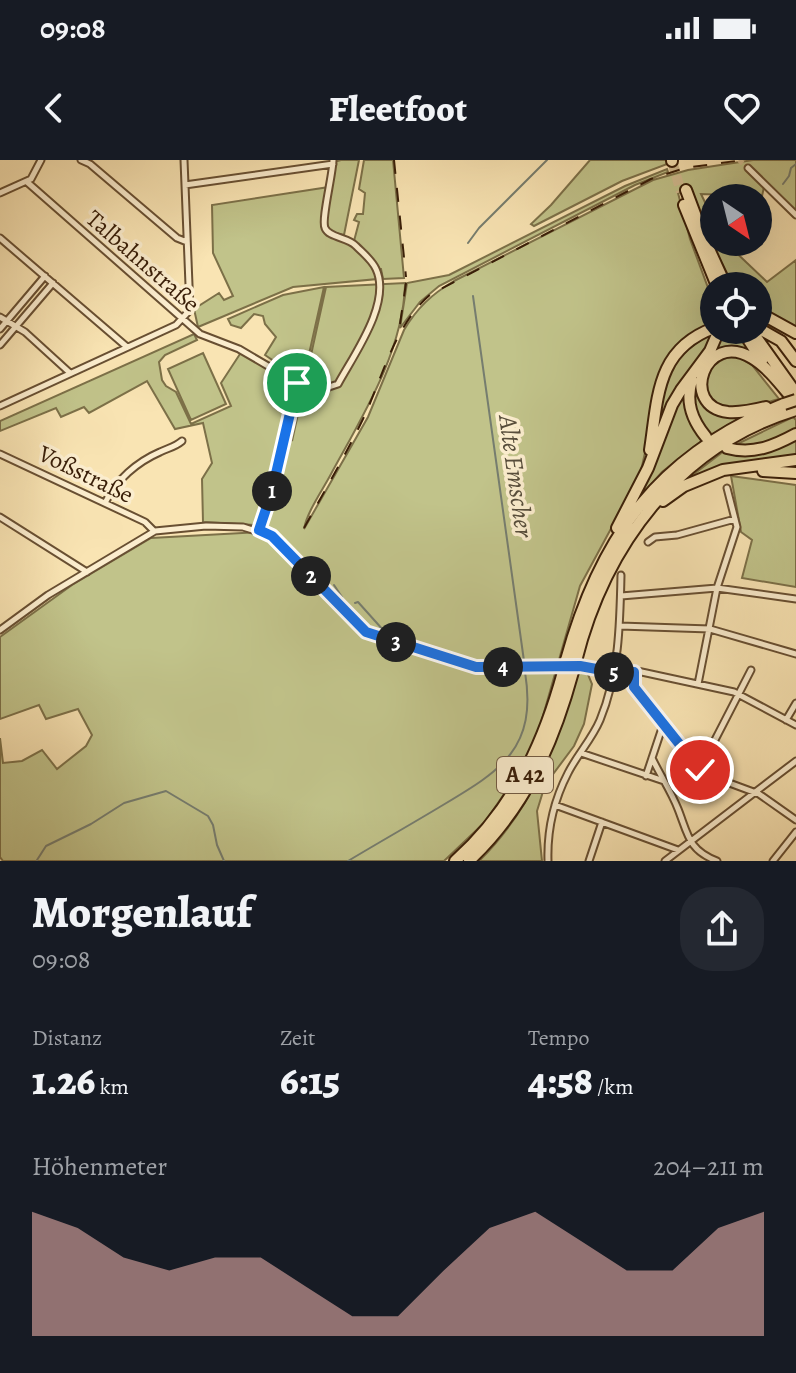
<!DOCTYPE html>
<html lang="de">
<head>
<meta charset="utf-8">
<style>
  :root { --surface:#171b24; --page:#242831; --text:#f1f3f6; --muted:#9ea1a6; --accent:#c59692 }
  body { margin:0; font-family:Alegreya,serif; background:var(--page); color:var(--text); height:100vh; display:flex; flex-direction:column; font-size:30px; white-space:nowrap }
  * { box-sizing:border-box; margin:0 }
  p { font-size:26px; color:var(--muted) }
  .icon { flex:none; width:44px; height:44px; fill:none; stroke:currentColor; stroke-width:2; stroke-linecap:round; stroke-linejoin:round }
  .map { position:relative; height:701px; overflow:hidden }
  .drawer { display:flex; flex-direction:column; background:var(--surface); flex:1 }
  .drawer>* { flex:none }
  .needle { width:52px; rotate:145deg }
  .controls { position:absolute; left:700px; top:24px; display:grid; gap:16px }
  .controls a { display:grid; place-items:center; width:72px; height:72px; border-radius:50%; background:var(--surface); box-shadow:0 8px 32px #0002; font-size:40px }
  .pin { position:absolute; display:grid; place-items:center; width:68px; height:68px; color:#fff; margin:-34px; border:4px solid #fff; border-radius:50%; box-shadow:0 2px 8px #0007 }
  .km { position:absolute; width:40px; height:40px; margin:-20px; border-radius:50%; background:#222; color:#fff; font-size:22px; line-height:40px; text-align:center }
  .round { display:grid; place-items:center; flex:none; width:84px; height:84px; border-radius:32px; background:var(--page) }
  .summary { display:flex; align-items:center; justify-content:space-between; height:136px; padding:0 32px }
  h1 { font-size:44px; font-weight:800; line-height:60px }
  .metrics { display:grid; grid-template-columns:repeat(3,1fr); gap:12px; height:136px; padding:8px 32px }
  .metrics div { display:grid; align-content:center }
  .metrics b { font-size:40px; font-weight:800 }
  .metrics small { font-size:22px; font-weight:400 }
  .metrics p { font-size:22px }
  .chart { height:224px; padding:16px 32px }
  .chart p { display:flex; justify-content:space-between }
  .chart svg { width:100%; height:144px; margin-top:8px; fill:var(--accent); opacity:.7 }
  .status { display:flex; justify-content:space-between; align-items:center; height:56px; padding:0 40px; background:var(--surface); direction:ltr }
  .status svg { height:22px; fill:currentColor }
  header { display:flex; justify-content:space-between; align-items:center; height:104px; padding:0 32px; background:var(--surface); font-size:36px; font-weight:800 }
  .map>svg:first-child { display:block }
  .green { fill:#c1c38a; stroke:#7c7048; stroke-width:2 }
  .lines { fill:none; stroke-linecap:round; stroke-linejoin:round }
  .stream { stroke:#767d6f; stroke-width:2 }
  .minor-tunnel { stroke:#d2bc91; stroke-width:5; stroke-dasharray:5 2.5; stroke-linecap:butt }
  .highway-tunnel { stroke:#d2bc91; stroke-width:10; stroke-dasharray:10 5; stroke-linecap:butt }
  .minor-casing { stroke:#684f32; stroke-width:9 }
  .highway-casing { stroke:#381d07; stroke-width:14 }
  .minor { stroke:#fbedce; stroke-width:5 }
  .highway { stroke:#f9e4b3; stroke-width:10 }
  .rail { stroke:#381d07; stroke-width:2; stroke-dasharray:14 14; stroke-linecap:butt }
  .highway-bridge-casing { stroke:#381d07; stroke-width:14; stroke-linecap:butt }
  .highway-bridge { stroke:#f9e4b3; stroke-width:10 }
  .route-casing { stroke:#fff; stroke-width:16 }
  .route { stroke:#1a73e8; stroke-width:10 }
  .labels { text-anchor:middle; dominant-baseline:central; stroke-width:7; stroke-linejoin:round; paint-order:stroke }
  .shield { fill:#fbedce; stroke:#725b43; stroke-width:2 }
  .shield-label { font-size:22px; font-weight:bold; fill:#381d07 }
  .street-label { font-size:24px; fill:#381d07; stroke:#fbedce }
  .water-label { font-size:26px; font-style:italic; fill:#574d3b; stroke:#fbedce }
</style>
</head>
<body>
<div class="status"><b>09:08</b><svg viewBox="0 0 49 12"><path d="M0 12V9h3v3zM5 12V6h3v6zM10 12V3h3v9zM15 12V0h3v12zM26 1h20v11H26zM47 4h2v5h-2z"/></svg></div>
<header><svg class="icon" aria-label="back" viewBox="0 0 24 24"><path d="M15 5l-7 7 7 7"/></svg>Fleetfoot<svg class="icon" aria-label="heart" viewBox="0 0 24 24"><path d="M12 20l-8-8c-3-5 5-10 8-4 3-6 11-1 8 4z"/></svg></header>
<div class="map">
<svg width="796" height="701" viewBox="0 0 796 701">
  <rect width="100%" height="100%" fill="#f9e4b3"/>
  <filter id="stains"><feTurbulence type="fractalNoise" baseFrequency=".0025" numOctaves="4"/><feColorMatrix values="0 0 0 0 .2 0 0 0 0 .09 0 0 0 0 .02 0 0 0 .5 -.17"/></filter>
  <radialGradient id="worn" r=".72"><stop offset=".6" stop-color="#630" stop-opacity="0"/><stop offset="1" stop-color="#630" stop-opacity=".3"/></radialGradient>
  <path class="green" d="M 341,0 L 359,0 L 344,75 L 330,72 C 321,57 334,21 334,2 Z
    M 364,0 L 393,0 L 404,118 L 383,119 L 381,109 L 378,109 L 354,81 L 359,62 L 354,60 L 357,54 L 363,54 L 365,33 L 359,29 Z
    M 590,0 L 669,0 L 670,3 L 622,21 L 534,66 L 531,64 L 551,45 Z
    M 753,0 L 796,0 L 796,52 L 746,8 L 764,27 L 762,36 L 701,34 L 714,61 L 714,82 L 725,82 L 767,122 L 796,100 L 796,170 L 758,150 L 758,126 L 734,126 L 714,89 L 688,30 L 678,33 L 690,79 L 714,144 L 714,165 L 675,190 L 649,275 L 640,315 L 580,426 L 539,570 L 523,606 L 485,662 L 444,701 L 3,701 L 0,697 L 0,578 L 3,603 L 22,601 L 42,590 L 57,609 L 86,586 L 92,575 L 78,549 L 46,559 L 39,545 L 0,559 L 0,477 L 72,425 L 151,378 L 260,372 L 270,351 L 273,334 L 280,332 L 273,331 L 286,275 L 291,276 L 292,281 L 326,127 L 405,123 L 405,125 C 403,192 362,257 331,314 C 322,331 307,352 304,369 L 368,257 L 404,170 C 417,148 432,134 454,121 L 653,20 L 688,10 Z
    M 667,9 L 668,12 L 635,25 L 439,126 L 420,142 L 400,168 L 407,123 L 449,115 L 625,26 Z
    M 329,27 L 322,69 C 329,76 336,76 345,80 C 360,86 373,105 377,119 L 293,127 L 198,167 L 194,149 L 219,133 L 224,140 L 233,136 L 213,93 L 212,45 Z
    M 324,127 L 303,221 L 265,195 L 276,177 L 265,164 L 263,156 L 254,154 L 241,168 L 231,165 L 228,159 L 283,135 Z
    M 722,170 L 737,170 L 752,194 L 712,194 Z
    M 716,171 L 655,279 C 662,225 664,198 716,171 Z
    M 194,174 L 197,180 L 165,195 L 159,202 L 162,220 L 166,226 L 176,232 L 191,264 L 231,246 L 221,223 L 240,194 L 237,191 L 294,225 L 263,349 L 255,365 L 203,362 L 202,319 L 212,303 L 203,263 L 175,269 L 147,221 L 89,253 L 84,247 L 61,257 L 56,248 L 0,271 L 0,261 Z
    M 203,193 L 226,244 L 191,260 L 168,209 Z
    M 736,196 L 752,205 L 779,239 C 764,243 743,251 728,248 C 692,241 702,199 736,196 Z
    M 700,212 L 702,239 L 743,256 L 709,276 C 694,259 685,232 700,212 Z
    M 687,226 L 704,279 L 662,312 L 632,346 L 674,247 Z
    M 793,257 L 796,260 L 796,271 L 761,287 L 731,287 Z
    M 796,278 L 796,297 L 750,303 L 677,327 L 724,291 Z
    M 731,316 L 796,325 L 796,427 L 742,418 L 752,380 L 741,372 Z
    M 578,512 L 587,512 L 592,524 L 584,564 L 574,586 L 545,625 L 537,651 L 542,701 L 479,701 C 532,649 558,582 578,512 Z"/>
  <g class="lines">
    <path class="stream" d="M 783,24 L 789,16 L 791,8 L 796,4
      M 468,83 L 479,68 L 547,0
      M 473,136 L 524,501
      M 334,425 L 342,437
      M 355,443 L 358,442 L 384,471 L 394,470
      M 37,700 L 46,686 L 91,664 L 124,643 L 166,631 L 208,656 L 213,665 L 217,685 L 224,701
      M 348,701 C 378,683 408,666 438,648 C 498,612 538,591 525,512"/>
    <path class="minor-tunnel" d="M 739,0 L 748,8"/>
    <path class="highway-tunnel" d="M 672,1 L 681,32"/>
    <defs>
      <path id="minor" d="M 81,0 L 90,4 L 177,78 L 187,82
        M 748,8 L 796,55
        M 27,22 L 200,174 L 239,189 L 297,223 L 326,228 L 338,224 C 353,196 392,143 376,109 C 372,100 363,93 356,86 C 348,77 329,78 325,68 C 321,60 333,14 333,0
        M 185,25 L 333,4
        M 0,33 L 31,19 L 41,0
        M 0,78 L 127,187
        M 0,157 L 25,172 L 70,213
        M 0,169 L 45,116
        M 0,185 L 53,123
        M 0,246 L 176,165 L 190,150 L 184,0
        M 0,294 L 145,362 L 154,371
        M 105,343 C 116,320 137,302 160,292 C 168,288 175,287 182,281
        M 0,357 L 87,412
        M 259,370 L 272,331 L 297,223
        M 648,382 L 655,377 L 677,375 L 735,359
        M 621,436 L 717,428 L 796,439
        M 620,466 L 710,469 L 796,494
        M 0,470 L 48,435 L 155,371 L 206,366 L 243,367 L 272,376 L 366,472 L 476,507 L 566,506
        M 576,506 L 614,506 L 734,532 L 796,565
        M 595,509 L 629,512
        M 634,512 L 634,527 L 705,614 L 759,634 L 796,660
        M 698,524 L 717,428 L 737,367 L 727,328
        M 786,560 L 796,543
        M 581,593 L 664,621
        M 652,598 C 660,615 671,631 678,649 C 688,674 688,690 717,701
        M 700,609 L 751,510
        M 646,616 L 663,565
        M 555,645 L 678,690
        M 548,701 C 547,669 553,642 568,613 C 577,595 592,579 600,560 C 619,514 620,464 621,415
        M 589,701 L 602,662
        M 665,701 L 796,601
        M 773,701 L 796,672"/>
      <path id="highway" d="M 672,0 L 672,1
        M 686,30 L 704,78 L 726,126
        M 684,45 L 717,126
        M 758,152 L 796,173
        M 758,168 L 781,181 L 796,201
        M 742,170 L 762,201
        M 751,170 L 796,233
        M 692,220 C 685,242 692,260 706,277
        M 766,247 C 754,250 741,253 728,252 C 679,247 704,169 752,198 C 769,208 783,228 796,243
        M 727,288 C 753,295 774,286 796,274
        M 650,290 C 658,238 656,189 714,168
        M 763,311 L 796,313
        M 663,341 L 684,326 L 723,310 L 796,300
        M 617,368 L 648,308 L 672,245 L 681,230 L 710,191 L 719,170
        M 566,500 C 601,374 660,294 784,244
        M 576,501 C 605,386 678,286 796,250
        M 455,701 C 513,649 543,585 563,512
        M 469,701 C 525,648 553,585 573,512"/>
    </defs>
    <use href="#minor" class="minor-casing"/>
    <use href="#highway" class="highway-casing"/>
    <use href="#minor" class="minor"/>
    <use href="#highway" class="highway"/>
    <path class="rail" d="M 394,0 L 406,117
      M 400,164 L 406,123
      M 304,368 C 324,332 345,296 363,259 C 383,217 394,165 431,134 L 651,19 L 685,8 L 743,0"/>
    <defs>
      <path id="highway-bridge" d="M 784,244 L 796,240
        M 563,512 L 566,500
        M 573,512 L 576,501"/>
    </defs>
    <use href="#highway-bridge" class="highway-bridge-casing"/>
    <use href="#highway-bridge" class="highway-bridge"/>
  </g>
  <g class="lines">
    <defs>
      <path id="route" d="M 297,223 L 272,331 L 259,370 L 272,376 L 366,472 L 476,507 L 580,506 L 613,512 L 634,512 L 634,527 L 700,610"/>
    </defs>
    <use href="#route" class="route-casing"/>
    <use href="#route" class="route"/>
  </g>
  <g class="labels">
    <rect class="shield" x="497" y="597" width="56" height="36" rx="6"/>
    <g class="shield-label">
      <text x="525" y="615">A 42</text>
    </g>
    <g class="street-label">
      <text transform="translate(143 101) rotate(41)">Talbahnstraße</text>
      <text transform="translate(86 314) rotate(26)">Voßstraße</text>
    </g>
    <g class="water-label">
      <text transform="translate(516 316) rotate(82)">Alte Emscher</text>
    </g>
  </g>
  <rect width="100%" height="100%" filter="url(#stains)"/>
  <rect width="100%" height="100%" fill="url(#worn)"/>
</svg>
<div class="controls">
<a><svg class="needle" viewBox="-14 -14 28 28"><path d="M0-13l5 13h-10z" fill="#e53935"/><path d="M0 13l5-13h-10z" fill="#9ea1a6"/></svg></a>
<a><svg class="icon" aria-label="locate" viewBox="0 0 24 24"><circle cx="12" cy="12" r="6"/><path d="M12 2v4M12 18v4M2 12h4M18 12h4"/></svg></a>
</div>
<div class="pin" style="left:297px;top:223px;background:#1e9e55"><svg class="icon" aria-label="arrive" viewBox="0 0 24 24"><path d="M6 21V4h12l-3 4 3 4H6"/></svg></div>
<div class="pin" style="left:700px;top:610px;background:#d93025"><svg class="icon" aria-label="check" viewBox="0 0 24 24"><path d="M5 12l5 5 9-10"/></svg></div>
<b class="km" style="left:272px;top:331px">1</b>
<b class="km" style="left:311px;top:416px">2</b>
<b class="km" style="left:396px;top:482px">3</b>
<b class="km" style="left:503px;top:507px">4</b>
<b class="km" style="left:614px;top:512px">5</b>
</div>
<section class="drawer">
<div class="summary"><div><h1>Morgenlauf</h1><p>09:08</p></div><a class="round"><svg class="icon" aria-label="share" viewBox="0 0 24 24"><path d="M12 15V3M7 8l5-5 5 5M5 13v7h14v-7"/></svg></a></div>
<div class="metrics">
<div><p>Distanz</p><b>1.26<small> km</small></b></div>
<div><p>Zeit</p><b>6:15</b></div>
<div><p>Tempo</p><b>4:58<small> /km</small></b></div>
</div>
<div class="chart"><p><span>Höhenmeter</span>204–211 m</p>
<svg viewBox="0 0 160 44" preserveAspectRatio="none"><path d="M0 44V6L10 11L20 20L30 24L40 20L50 20L60 29L70 38L80 38L90 24L100 11L110 6L120 15L130 24L140 24L150 11L160 6V44z"/></svg>
</div>
</section>
</body>
</html>
